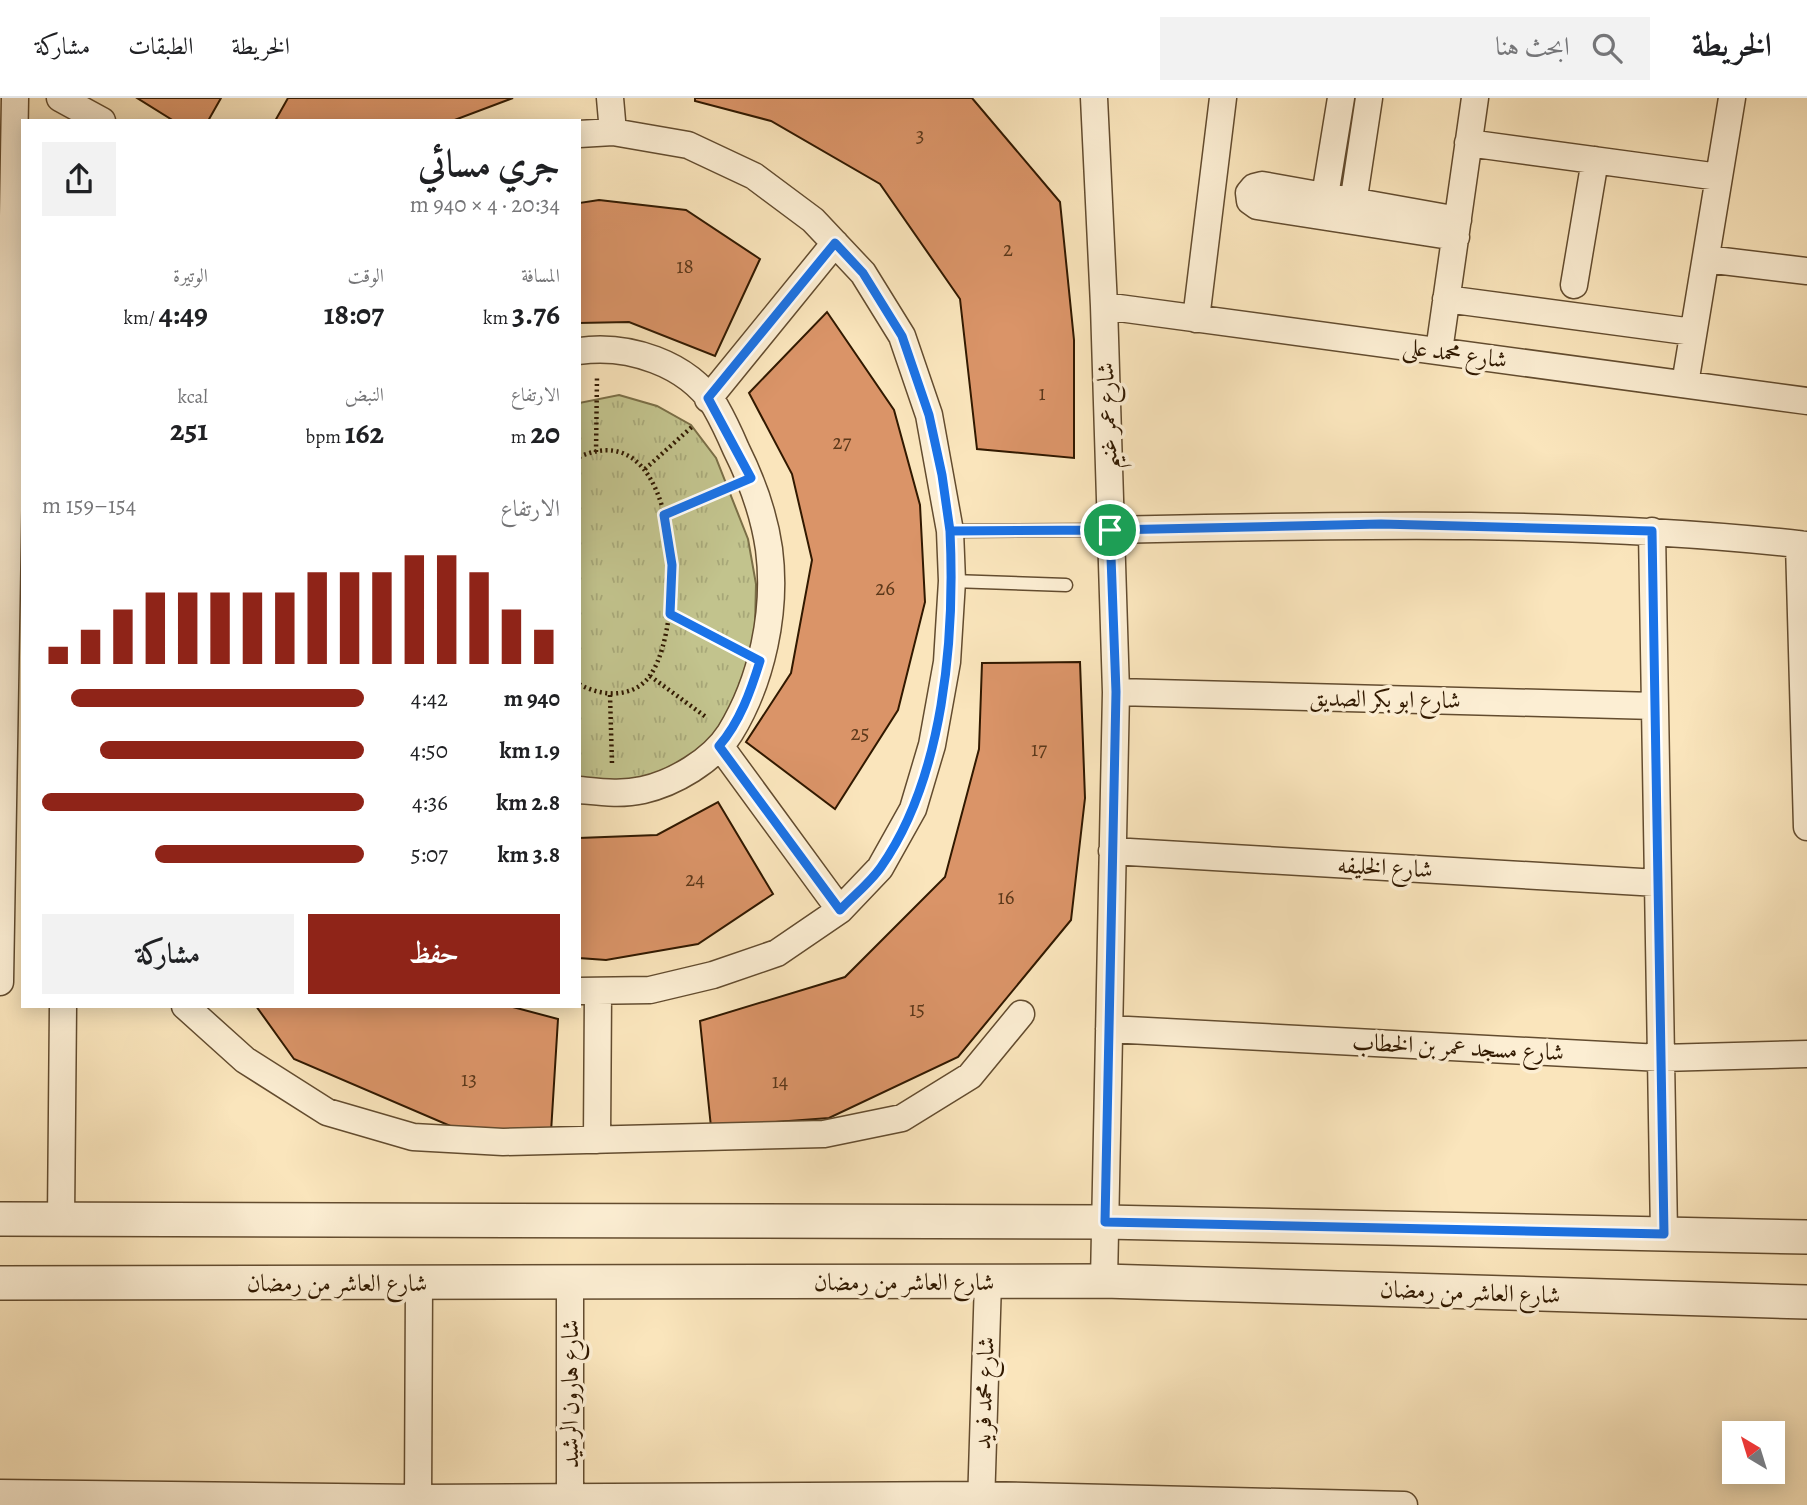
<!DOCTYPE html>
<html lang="ar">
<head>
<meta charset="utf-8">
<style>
  :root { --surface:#fff; --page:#f2f2f2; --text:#202124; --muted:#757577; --line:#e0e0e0; --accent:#8f2418 }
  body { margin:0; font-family:Alegreya,Amiri,serif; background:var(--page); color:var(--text); direction:rtl; height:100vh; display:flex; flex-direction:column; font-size:26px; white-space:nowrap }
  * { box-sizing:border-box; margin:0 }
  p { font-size:23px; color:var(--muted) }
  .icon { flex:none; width:38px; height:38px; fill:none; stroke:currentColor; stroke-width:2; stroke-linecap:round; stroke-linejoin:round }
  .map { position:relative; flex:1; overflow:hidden; direction:ltr }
  .drawer { position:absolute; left:21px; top:21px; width:560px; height:889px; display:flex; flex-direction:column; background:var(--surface); border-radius:0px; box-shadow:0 4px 18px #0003; direction:rtl }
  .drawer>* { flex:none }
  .needle { width:46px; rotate:322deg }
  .fabs { position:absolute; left:1722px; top:1323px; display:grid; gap:14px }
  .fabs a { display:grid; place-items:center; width:63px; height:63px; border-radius:0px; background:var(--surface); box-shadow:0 4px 18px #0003; font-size:35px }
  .pin { position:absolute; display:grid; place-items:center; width:60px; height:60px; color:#fff; margin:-30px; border:4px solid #fff; border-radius:50%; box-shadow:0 2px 7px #0007 }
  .round { display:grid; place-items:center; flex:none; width:74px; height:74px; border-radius:0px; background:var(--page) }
  .overview { display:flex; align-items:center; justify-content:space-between; height:119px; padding:0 21px }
  h1 { font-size:38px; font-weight:700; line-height:52px }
  .stats { display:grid; grid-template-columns:repeat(3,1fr); gap:10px; height:119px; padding:7px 21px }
  .stats div { display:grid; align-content:center }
  .stats b { font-size:30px; font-weight:700 }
  .stats small { font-size:19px; font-weight:400 }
  .stats p { font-size:19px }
  .chart { height:196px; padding:14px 21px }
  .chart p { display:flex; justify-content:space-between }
  .chart svg { width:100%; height:126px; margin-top:7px; stroke:var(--accent); stroke-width:6 }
  .cta { display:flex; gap:14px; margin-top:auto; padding:14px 21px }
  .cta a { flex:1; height:80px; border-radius:0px; background:var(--accent); color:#fff; font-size:28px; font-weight:700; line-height:80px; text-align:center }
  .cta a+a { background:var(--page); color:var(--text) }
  ul { padding:0 21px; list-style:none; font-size:23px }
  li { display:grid; grid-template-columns:112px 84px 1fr; align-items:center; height:52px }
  li i { height:18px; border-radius:9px; background:var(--accent) }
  header { display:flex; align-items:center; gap:42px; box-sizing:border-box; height:98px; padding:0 35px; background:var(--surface); border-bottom:2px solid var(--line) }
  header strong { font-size:33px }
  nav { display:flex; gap:38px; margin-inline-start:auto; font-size:24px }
  .search { width:490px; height:63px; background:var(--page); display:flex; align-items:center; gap:18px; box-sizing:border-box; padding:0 24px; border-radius:0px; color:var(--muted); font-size:26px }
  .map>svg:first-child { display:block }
  .grass { fill:url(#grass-tufts); stroke:#7a6e46; stroke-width:2 }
  .building { fill:#da9468; stroke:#311900; stroke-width:2 }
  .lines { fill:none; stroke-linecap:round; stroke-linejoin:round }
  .service-casing { stroke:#634c2f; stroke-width:15 }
  .minor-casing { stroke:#634c2f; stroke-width:29 }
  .tertiary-casing { stroke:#634c2f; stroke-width:36 }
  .path { stroke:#311900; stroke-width:4.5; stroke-dasharray:2 3.5; stroke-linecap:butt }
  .service { stroke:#fceed3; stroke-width:12 }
  .minor { stroke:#fceed3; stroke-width:26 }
  .tertiary { stroke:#fceed3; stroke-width:33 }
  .route-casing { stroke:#fff; stroke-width:14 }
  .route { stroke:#1a73e8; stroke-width:9 }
  .labels { text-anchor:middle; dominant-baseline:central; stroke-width:7; stroke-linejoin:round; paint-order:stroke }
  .number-label { font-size:21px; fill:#5b381a }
  .street-label { font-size:24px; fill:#311900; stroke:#fceed3 }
</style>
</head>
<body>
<header>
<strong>الخريطة</strong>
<div class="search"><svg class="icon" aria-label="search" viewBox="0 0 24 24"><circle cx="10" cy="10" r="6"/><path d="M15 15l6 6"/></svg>ابحث هنا</div>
<nav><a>الخريطة</a><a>الطبقات</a><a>مشاركة</a></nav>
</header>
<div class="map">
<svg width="1807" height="1407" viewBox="0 0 1807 1407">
  <defs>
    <pattern id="grass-tufts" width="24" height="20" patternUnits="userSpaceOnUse" patternTransform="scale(1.75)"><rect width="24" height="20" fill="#c2c38d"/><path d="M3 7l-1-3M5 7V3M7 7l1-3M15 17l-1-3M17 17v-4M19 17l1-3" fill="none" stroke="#a7a778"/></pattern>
  </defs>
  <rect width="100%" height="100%" fill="#fae5bc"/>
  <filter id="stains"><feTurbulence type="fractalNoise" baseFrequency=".00286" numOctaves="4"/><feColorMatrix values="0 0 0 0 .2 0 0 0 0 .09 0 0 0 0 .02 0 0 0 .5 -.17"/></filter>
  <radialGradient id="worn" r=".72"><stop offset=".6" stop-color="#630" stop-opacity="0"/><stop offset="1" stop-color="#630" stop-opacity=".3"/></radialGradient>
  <path class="grass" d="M 619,297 L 657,308 L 691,327 L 716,360 L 748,441 L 756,486 L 755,529 L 746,576 L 731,621 L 674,679 L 579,685 L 579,305 Z"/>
  <path class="building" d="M 137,0 L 221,0 L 208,23 L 174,23 Z
    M 288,0 L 513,0 L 452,23 L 275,23 Z
    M 695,0 L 972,0 L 1060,104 L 1074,242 L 1074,360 L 977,351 L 960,201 L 880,86 L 771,23 L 695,3 Z
    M 599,102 L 686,112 L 760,161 L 715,258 L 629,224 L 579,225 L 579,105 Z
    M 827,214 L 894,312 L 920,407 L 925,504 L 898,612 L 835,711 L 746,644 L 791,575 L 812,462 L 792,376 L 749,295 Z
    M 1080,564 L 1085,700 L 1071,822 L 958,959 L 829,1020 L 711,1029 L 700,923 L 845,879 L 945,779 L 979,651 L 982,565 Z
    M 718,704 L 773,796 L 698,846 L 606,862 L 579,860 L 579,740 L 657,737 Z
    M 256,908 L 509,908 L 558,921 L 551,1034 L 455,1030 L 294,961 Z"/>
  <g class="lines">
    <defs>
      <path id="service" d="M 950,433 L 1110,432
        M 952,483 L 1066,487"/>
      <path id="minor" d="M 60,0 L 102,23
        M 610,0 L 613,34
        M 1094,0 L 1104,208 L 1116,594 L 1104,1183
        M 579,36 L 613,34 L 688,47 L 754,78 L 813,122 L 863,175 L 902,238 L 929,317 L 950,433 L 952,483 L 947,564 L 932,647 L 913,711 L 880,770 L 840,812 L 777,855 L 713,877 L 650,892 L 579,893
        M 1468,45 L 1719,79
        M 1322,116 L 1341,0
        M 1351,119 L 1369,0
        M 1456,139 L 1257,108 L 1250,103 L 1249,95 L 1254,89 L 1262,87 L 1458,122
        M 1706,161 L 1807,173
        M 1574,187 L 1595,62
        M 1446,201 L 1693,234
        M 1104,208 L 1807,303
        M 1196,221 L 1223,0
        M 579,253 C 628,246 687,265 715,308 C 723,322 730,337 736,351 C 752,383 764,416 769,451 C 777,513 762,583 730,635 C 712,663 674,685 643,692 C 621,697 600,694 579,692
        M 1439,253 L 1475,0
        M 1685,286 L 1732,0
        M 708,301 L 835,145
        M 1110,432 C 1343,427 1576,421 1807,447
        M 1652,433 L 1664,1136
        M 1799,446 L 1807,729
        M 1116,594 L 1655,608
        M 720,648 L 840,812
        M 1112,753 L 1658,785
        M 0,884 L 15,0
        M 185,908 L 245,962 L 327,1014 L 413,1039 L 503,1044 L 824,1036 L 902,1020 L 970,978 L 1021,916
        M 1109,931 L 1661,960 L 1807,956
        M 597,1042 L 598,895
        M 61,1121 L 63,908
        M 0,1395 L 418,1400 L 981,1397 L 1404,1407
        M 418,1407 L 419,1185
        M 570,1407 L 570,1185
        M 981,1407 L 988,1183"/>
      <path id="tertiary" d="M 0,1121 L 1105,1124 L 1807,1139
        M 0,1185 L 1104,1183 L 1807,1204"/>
    </defs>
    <use href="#service" class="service-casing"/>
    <use href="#minor" class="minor-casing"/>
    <use href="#tertiary" class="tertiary-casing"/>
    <path class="path" d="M 596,354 L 597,279
      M 579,359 C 682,312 687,523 651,576 C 635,601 601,599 579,586
      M 645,371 L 694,327
      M 664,417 L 724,391
      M 670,517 L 735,550
      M 650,578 L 706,619
      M 610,597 L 612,666"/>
    <use href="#service" class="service"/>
    <use href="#minor" class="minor"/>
    <use href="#tertiary" class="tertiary"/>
  </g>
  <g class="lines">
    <defs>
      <path id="route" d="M 1110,432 L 950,433 L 942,377 L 929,317 L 902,238 L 863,175 L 835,145 L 708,300 L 751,380 L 664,417 L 672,467 L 670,516 L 760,563 C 751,592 740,624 719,648 L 840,812 C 853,798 870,785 881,769 C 944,679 955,540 950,433 L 1110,432 L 1116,594 L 1105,1124 L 1664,1136 L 1652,433 L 1381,426 L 1110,432"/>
    </defs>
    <use href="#route" class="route-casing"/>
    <use href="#route" class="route"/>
  </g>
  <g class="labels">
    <g class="number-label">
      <text x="920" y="37">3</text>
      <text x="1008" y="151">2</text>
      <text x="685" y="168">18</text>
      <text x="1042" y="295">1</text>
      <text x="842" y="344">27</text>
      <text x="885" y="490">26</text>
      <text x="860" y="635">25</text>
      <text x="1039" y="651">17</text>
      <text x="695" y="781">24</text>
      <text x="1006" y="799">16</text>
      <text x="917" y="911">15</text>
      <text x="469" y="981">13</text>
      <text x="780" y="983">14</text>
    </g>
    <g class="street-label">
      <text transform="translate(1455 255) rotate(8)">شارع محمد على</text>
      <text transform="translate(1107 318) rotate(-92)">شارع عمر غنيم</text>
      <text transform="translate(1385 601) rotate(1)">شارع ابو بكر الصديق</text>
      <text transform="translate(1385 769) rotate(3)">شارع الخليفه</text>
      <text transform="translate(1458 949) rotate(3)">شارع مسجد عمر بن الخطاب</text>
      <text x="904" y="1184">شارع العاشر من رمضان</text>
      <text x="337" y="1185">شارع العاشر من رمضان</text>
      <text transform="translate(1470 1194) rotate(2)">شارع العاشر من رمضان</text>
      <text transform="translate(984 1295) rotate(-88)">شارع محمد فريد</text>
      <text transform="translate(570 1296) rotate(-90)">شارع هارون الرشيد</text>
    </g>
  </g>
  <rect width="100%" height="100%" filter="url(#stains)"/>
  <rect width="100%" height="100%" fill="url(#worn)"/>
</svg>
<div class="fabs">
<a><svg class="needle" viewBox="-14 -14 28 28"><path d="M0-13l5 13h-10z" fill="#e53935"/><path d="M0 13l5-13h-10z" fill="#757577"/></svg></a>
</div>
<div class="pin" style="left:1110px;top:432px;background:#1e9e55"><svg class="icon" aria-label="arrive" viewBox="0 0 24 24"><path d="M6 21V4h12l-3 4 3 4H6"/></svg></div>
<section class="drawer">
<div class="overview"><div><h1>جري مسائي</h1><p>20:34 · 4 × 940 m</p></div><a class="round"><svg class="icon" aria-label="share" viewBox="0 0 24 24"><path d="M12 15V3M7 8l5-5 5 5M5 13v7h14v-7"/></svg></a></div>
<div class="stats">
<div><p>المسافة</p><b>3.76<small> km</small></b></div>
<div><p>الوقت</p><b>18:07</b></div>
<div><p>الوتيرة</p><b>4:49<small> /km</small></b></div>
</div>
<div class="stats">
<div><p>الارتفاع</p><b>20<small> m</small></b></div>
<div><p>النبض</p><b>162<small> bpm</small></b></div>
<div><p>kcal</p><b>251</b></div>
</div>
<div class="chart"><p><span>الارتفاع</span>154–159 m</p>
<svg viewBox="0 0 160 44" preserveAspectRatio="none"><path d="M5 44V38M15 44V32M25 44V25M35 44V19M45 44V19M55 44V19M65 44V19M75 44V19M85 44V12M95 44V12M105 44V12M115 44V6M125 44V6M135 44V12M145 44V25M155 44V32"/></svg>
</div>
<ul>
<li><b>940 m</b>4:42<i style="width:91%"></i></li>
<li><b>1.9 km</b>4:50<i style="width:82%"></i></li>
<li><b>2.8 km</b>4:36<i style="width:100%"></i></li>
<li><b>3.8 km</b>5:07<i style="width:65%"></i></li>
</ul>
<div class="cta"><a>حفظ</a><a>مشاركة</a></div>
</section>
</div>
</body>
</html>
